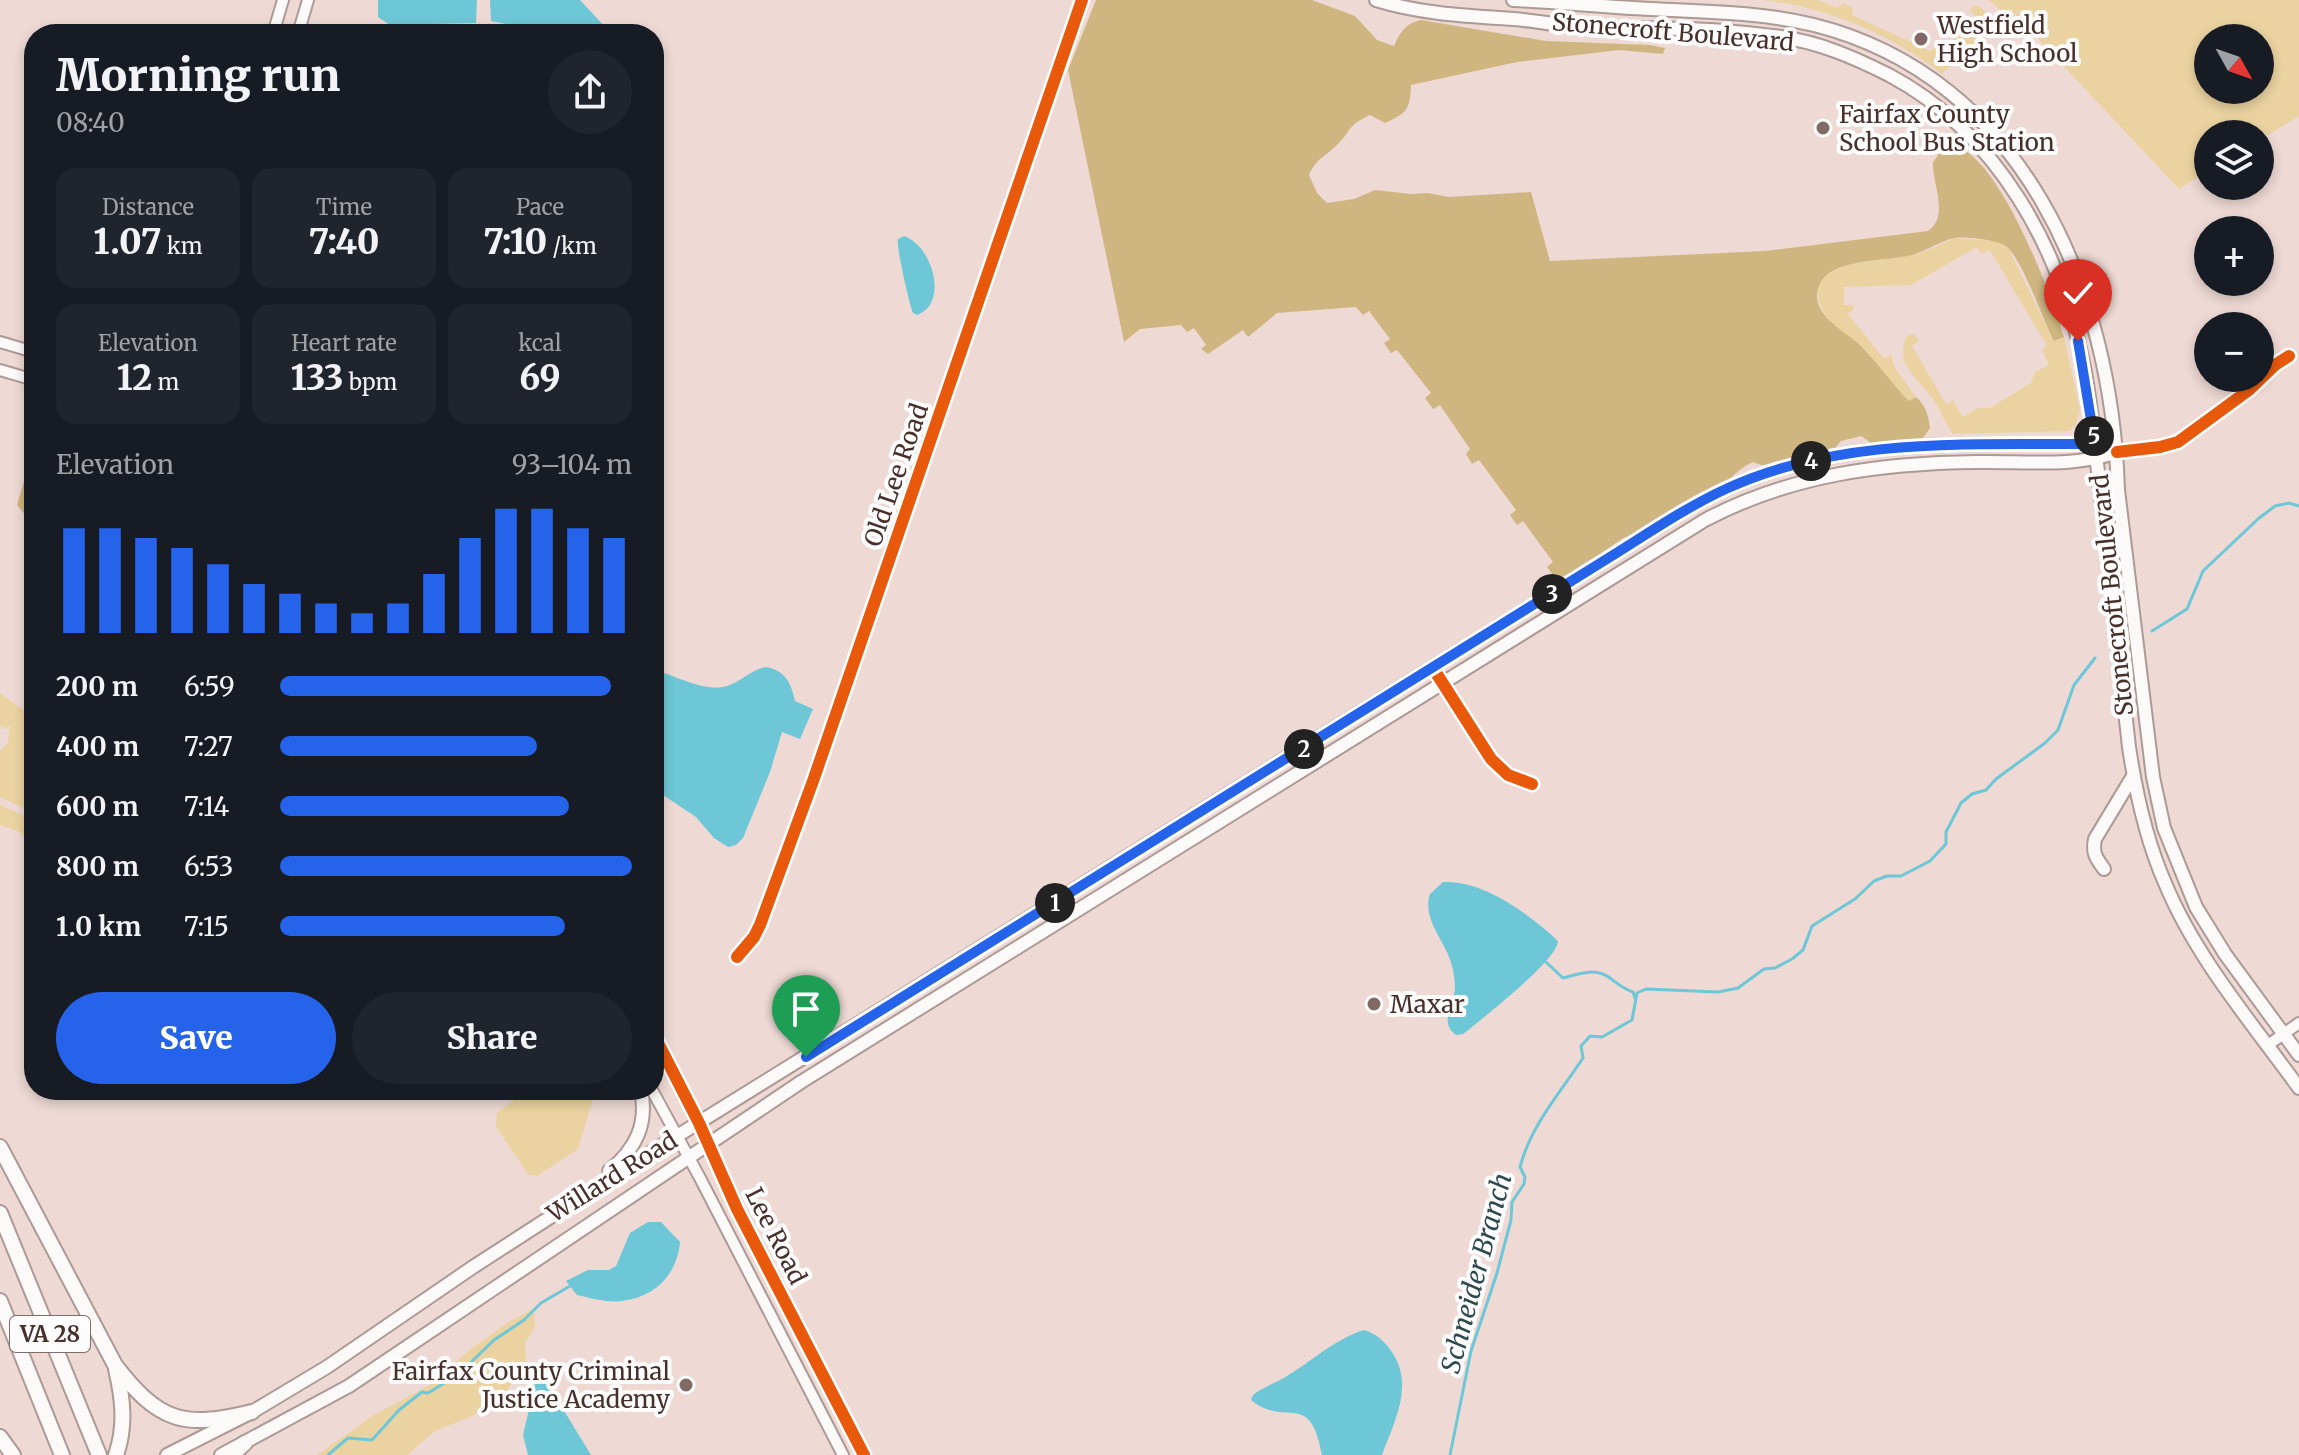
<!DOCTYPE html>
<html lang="en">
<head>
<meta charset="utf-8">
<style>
  :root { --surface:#171b24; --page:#20242c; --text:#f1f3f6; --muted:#9ea1a6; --accent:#2563eb }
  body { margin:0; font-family:Merriweather,serif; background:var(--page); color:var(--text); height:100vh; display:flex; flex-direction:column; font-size:30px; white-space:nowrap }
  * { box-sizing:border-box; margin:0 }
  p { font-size:26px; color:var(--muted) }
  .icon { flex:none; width:44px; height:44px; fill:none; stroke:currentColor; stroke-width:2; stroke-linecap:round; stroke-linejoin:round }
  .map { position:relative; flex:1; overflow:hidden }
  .panel { position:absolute; left:24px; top:24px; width:640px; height:1076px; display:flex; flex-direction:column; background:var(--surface); border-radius:32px; box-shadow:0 4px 12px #0003 }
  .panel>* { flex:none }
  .needle { width:52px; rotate:130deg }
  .controls { position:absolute; left:2194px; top:24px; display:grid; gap:16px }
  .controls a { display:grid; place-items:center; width:80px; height:80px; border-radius:50%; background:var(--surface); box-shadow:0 4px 12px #0003; font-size:40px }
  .pin { position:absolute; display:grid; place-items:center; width:68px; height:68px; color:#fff; margin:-82px -34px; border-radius:50% 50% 50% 0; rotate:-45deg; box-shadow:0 0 8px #0007 }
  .pin .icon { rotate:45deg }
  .km { position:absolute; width:40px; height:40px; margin:-20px; border-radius:50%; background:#222; color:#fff; font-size:22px; line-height:40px; text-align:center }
  .round { display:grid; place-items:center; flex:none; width:84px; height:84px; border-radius:42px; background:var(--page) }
  .summary { display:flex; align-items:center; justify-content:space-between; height:136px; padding:0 32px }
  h1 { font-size:44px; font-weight:800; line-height:60px }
  .figures { display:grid; grid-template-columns:repeat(3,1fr); gap:12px; height:136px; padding:8px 32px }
  .figures div { display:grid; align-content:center; border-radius:20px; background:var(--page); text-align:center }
  .figures b { font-size:34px; font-weight:800 }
  .figures small { font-size:22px; font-weight:400 }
  .figures p { font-size:22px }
  .chart { height:224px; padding:16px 32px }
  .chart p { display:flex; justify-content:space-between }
  .chart svg { width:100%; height:144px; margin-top:8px; stroke:var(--accent); stroke-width:6 }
  .cta { display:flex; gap:16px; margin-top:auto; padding:16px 32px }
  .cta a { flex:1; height:92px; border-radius:48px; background:var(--accent); color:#fff; font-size:32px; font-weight:800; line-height:92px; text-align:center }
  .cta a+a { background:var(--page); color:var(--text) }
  ul { padding:0 32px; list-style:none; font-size:26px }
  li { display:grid; grid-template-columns:128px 96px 1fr; align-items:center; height:60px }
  li i { height:20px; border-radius:10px; background:var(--accent) }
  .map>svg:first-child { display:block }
  .green { fill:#ebd3a1; fill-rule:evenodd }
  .forest { fill:#cfb680 }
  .water { fill:#6ec7d6 }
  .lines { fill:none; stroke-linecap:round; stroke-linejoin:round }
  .stream { stroke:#6ec7d6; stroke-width:3 }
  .minor-casing { stroke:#ad9995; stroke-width:14 }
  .major-casing { stroke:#ad9995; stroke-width:16 }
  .highway-casing { stroke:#ad9995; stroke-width:18 }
  .minor { stroke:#fcf9f9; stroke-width:10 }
  .major { stroke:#fcf9f9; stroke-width:12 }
  .highway { stroke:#fcf9f9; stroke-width:14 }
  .cycleway-casing { stroke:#fdfdfd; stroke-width:17 }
  .cycleway { stroke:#e8590c; stroke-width:12 }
  .route-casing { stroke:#fff; stroke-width:16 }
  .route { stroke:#2563eb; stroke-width:10 }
  .poi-dot { fill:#816a66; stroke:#fdfdfd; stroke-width:3 }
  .labels { text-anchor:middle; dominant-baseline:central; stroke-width:8; stroke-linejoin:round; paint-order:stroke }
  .shield { fill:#fdfdfd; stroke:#7e6d69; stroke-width:2 }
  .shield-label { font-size:22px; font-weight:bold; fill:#472f2a }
  .poi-label { font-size:24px; fill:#472f2a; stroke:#fdfdfd; text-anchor:start }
  .street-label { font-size:24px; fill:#472f2a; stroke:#fdfdfd }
  .water-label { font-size:26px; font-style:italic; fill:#2e4a50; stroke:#fdfdfd }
</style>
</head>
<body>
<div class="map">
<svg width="2299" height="1455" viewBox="0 0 2299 1455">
  <rect width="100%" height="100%" fill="#eed9d4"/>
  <path class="green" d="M 1763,0 L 1818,0 L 1837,8 L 1843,3 L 1853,8 L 1852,15 L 1930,51 L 1936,45 L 1945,49 L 1975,16 L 1970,10 L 1974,6 L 1979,6 L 1997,23 L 1942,74 C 1890,34 1828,7 1763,0 Z
    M 1989,0 L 2299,0 L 2299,116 L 2260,140 L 2260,134 L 2208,134 L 2208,171 L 2179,189 L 2011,10 L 2006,15 ZM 2260,38 L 2260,90 L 2208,90 L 2208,38 Z
    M 1953,238 L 1997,241 L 2008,248 L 2054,341 L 2064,337 L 2080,410 L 2076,425 L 2069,431 L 1953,434 C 1945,423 1940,410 1933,399 C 1919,380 1893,363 1907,336 L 1914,334 L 1919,341 L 1912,346 L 1946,404 L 1953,400 L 1963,417 L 1978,408 L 1990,408 L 2031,383 L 2035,372 L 2049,365 L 2042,350 L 2047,346 L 1990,250 L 1982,254 L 1977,247 L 1911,285 L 1844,287 L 1844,305 L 1853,305 L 1854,309 L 1848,314 L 1884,359 L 1891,354 L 1895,368 L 1916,397 L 1909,401 L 1845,334 C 1832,326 1823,316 1819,301 C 1808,260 1882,261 1907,256 C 1923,253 1939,246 1953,238 Z
    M 0,693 L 34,718 L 34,813 L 0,797 L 0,751 L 8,743 L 10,725 L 6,729 L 0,726 Z
    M 0,805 L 34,820 L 34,914 L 26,839 L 18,831 L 0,825 Z
    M 527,1090 L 596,1090 L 578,1149 L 537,1176 L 529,1175 L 496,1127 L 497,1113 Z
    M 534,1308 L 535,1327 L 525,1343 L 526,1362 L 505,1394 L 474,1415 L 435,1431 L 407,1455 L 317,1455 L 374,1415 L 428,1386 L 472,1348 L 510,1321 Z"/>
  <path class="forest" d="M 1096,0 L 1312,0 L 1355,16 L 1377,40 L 1394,46 C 1400,32 1406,23 1421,20 L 1546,41 L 1650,45 L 1665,48 L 1663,54 L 1619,50 L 1517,62 L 1411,85 C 1410,110 1407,113 1385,123 L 1370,115 C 1346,126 1352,131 1336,146 C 1323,158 1317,158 1309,175 L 1317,193 L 1327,203 L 1354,199 L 1375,190 L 1411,194 L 1427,193 L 1449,197 L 1531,192 L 1550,261 L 1765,251 L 1928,231 C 1950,216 1932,184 1933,162 L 1946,145 C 1995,140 2052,297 2064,337 L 2054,341 C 2042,318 2024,263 2007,247 C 2000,240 1964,236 1954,238 C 1940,241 1923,253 1908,256 C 1884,261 1828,259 1819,286 C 1808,316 1847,331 1862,347 C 1876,362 1889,379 1902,394 L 1909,401 L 1916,397 C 1926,406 1928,414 1930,428 L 1923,438 L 1878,443 L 1871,443 L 1861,436 L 1841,441 L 1835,448 L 1767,467 L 1753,462 C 1738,469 1735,475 1722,485 L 1631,538 L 1625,537 C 1603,551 1585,567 1563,580 L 1555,578 L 1547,567 L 1553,562 L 1523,521 L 1517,525 L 1510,515 L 1516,510 L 1479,460 L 1472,464 L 1466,454 L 1470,449 L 1440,405 L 1433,409 L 1425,398 L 1431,393 L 1397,350 L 1391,353 L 1384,343 L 1390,339 L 1369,311 L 1363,315 L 1356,307 L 1277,313 L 1248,337 L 1243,330 L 1208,354 L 1201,349 L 1206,345 L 1194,328 L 1187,332 L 1181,325 L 1140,329 L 1124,342 L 1068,70 Z
    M 34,447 L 34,516 L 31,522 L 17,505 Z"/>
  <path class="water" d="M 378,0 L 477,0 L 476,23 L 390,25 L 378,17 Z
    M 490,0 L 580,0 L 606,28 C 581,46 520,26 491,21 Z
    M 904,236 C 933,246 949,304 917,315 L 913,313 C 909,302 896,247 898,239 Z
    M 766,667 C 786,671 791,683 795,701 L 813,709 L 800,739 L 782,732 L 770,772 L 743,838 L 736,845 L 728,847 L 714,838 L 696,817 L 654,789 L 654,670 C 675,675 705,693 727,686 C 742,681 750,670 766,667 Z
    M 1443,882 C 1484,880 1529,914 1558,941 C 1557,960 1490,1012 1472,1027 L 1463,1034 L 1456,1035 C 1439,1023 1453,1005 1455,989 C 1455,983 1454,976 1453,970 C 1449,944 1421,921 1430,894 Z
    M 648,1222 L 661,1222 L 680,1242 C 677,1275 655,1297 622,1301 C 607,1303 591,1298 577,1295 L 566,1281 L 588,1270 L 609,1270 L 616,1266 L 630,1233 Z
    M 1364,1330 C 1376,1334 1382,1339 1389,1348 C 1416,1382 1395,1420 1382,1455 L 1322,1455 C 1310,1388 1287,1429 1251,1400 L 1253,1395 C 1263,1387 1276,1383 1287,1376 C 1312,1361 1335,1339 1364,1330 Z
    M 544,1378 L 591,1455 L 528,1455 L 523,1435 L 536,1380 Z"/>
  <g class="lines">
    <path class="stream" d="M 2152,631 L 2187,609 L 2203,571 L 2258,519 L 2275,506 L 2289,503 L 2299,506
      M 1546,962 L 1563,978 C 1578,974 1595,967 1610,978 C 1618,984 1622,988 1633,992 L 1635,998
      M 328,1455 L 348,1438 L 372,1440 L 399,1410 L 422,1392 L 428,1393 L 446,1382 L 457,1371 L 465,1368 L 494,1340 L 524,1320 L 541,1303 L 570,1286
      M 1450,1455 L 1471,1351 L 1497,1273 L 1511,1220 L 1512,1202 L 1524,1184 L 1525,1177 L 1520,1167 C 1531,1125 1560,1093 1583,1058 L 1581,1046 L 1590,1036 L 1602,1037 L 1632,1020 L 1637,993 L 1646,989 L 1718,992 L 1738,988 L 1764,969 L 1775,968 L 1792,959 L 1803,950 L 1812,926 L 1855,899 L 1874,881 L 1887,876 L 1901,876 L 1930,861 L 1946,844 L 1946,832 L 1961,803 L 1972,794 L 1986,790 L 1996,779 L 2045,743 L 2058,730 L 2074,685 L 2095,658"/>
    <defs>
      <path id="minor" d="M 273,34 L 283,0
        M 298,34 L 308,0
        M 0,342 L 34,352
        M 0,370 L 34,380
        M 2117,452 L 2160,447 L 2178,442 L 2249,390 L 2275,365 L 2289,356
        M 1433,668 L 1491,759 L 1508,775 L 1532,784
        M 737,957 L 754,937 L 760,925 L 813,781 L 1082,0
        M 654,1035 L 699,1123 L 737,1209 L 864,1455
        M 2268,1045 L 2299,1023
        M 652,1090 L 700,1178 L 843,1455"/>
      <path id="major" d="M 1376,0 C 1421,14 1468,16 1514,19 C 1546,22 1585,30 1616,29 C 1670,27 1727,30 1781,37 C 1819,42 1855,58 1889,75 C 1998,133 2061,249 2084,367 C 2093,413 2096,460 2102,506 C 2112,587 2120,667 2129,747 C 2136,794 2146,840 2165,883 C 2196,958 2252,1023 2299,1088
        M 1513,0 C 1559,2 1605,7 1651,9 C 1705,12 1761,12 1814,25 C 2024,78 2112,290 2118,490 L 2153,777 L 2164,828 L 2196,907 L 2225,954 L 2299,1055
        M 2104,869 C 2096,858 2092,853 2095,839 L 2133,776
        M 609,1171 C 636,1149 648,1124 641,1090
        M 167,1455 L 252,1412 L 327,1367 L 473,1267 L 640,1159 L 1602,562 C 1643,537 1684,508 1728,488 C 1842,436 1973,445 2095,444 L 2117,452
        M 221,1455 L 349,1386 L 801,1082 L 1705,520 C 1790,475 1882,463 1977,462 C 2023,461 2074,468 2117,452"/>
      <path id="highway" d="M 0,1147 L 115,1365 C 159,1422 183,1429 252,1412
        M 0,1213 L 99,1455
        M 0,1301 L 62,1455
        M 0,1437 L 13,1455
        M 116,1455 C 126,1426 123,1399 116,1369
        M 232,1455 L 245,1443"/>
    </defs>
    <use href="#minor" class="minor-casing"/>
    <use href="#major" class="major-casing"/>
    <use href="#highway" class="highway-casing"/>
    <use href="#minor" class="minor"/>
    <use href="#major" class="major"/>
    <use href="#highway" class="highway"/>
    <defs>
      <path id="cycleway" d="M 2117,452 L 2160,447 L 2178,442 L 2249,390 L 2275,365 L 2289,356
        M 1433,668 L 1491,759 L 1508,775 L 1532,784
        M 737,957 L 754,937 L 760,925 L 813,781 L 1082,0
        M 654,1035 L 699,1123 L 737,1209 L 864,1455"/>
    </defs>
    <use href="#cycleway" class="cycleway-casing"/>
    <use href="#cycleway" class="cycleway"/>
  </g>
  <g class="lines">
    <defs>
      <path id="route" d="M 806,1057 L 1602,562 C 1643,537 1684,508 1728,488 C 1842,436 1973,445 2095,444 L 2078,341"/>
    </defs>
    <use href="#route" class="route-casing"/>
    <use href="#route" class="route"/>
  </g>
  <g class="poi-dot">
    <circle cx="1921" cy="39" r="8"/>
    <circle cx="1823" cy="128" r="8"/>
    <circle cx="1374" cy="1004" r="8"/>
    <circle cx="686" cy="1385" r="8"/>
  </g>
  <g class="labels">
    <rect class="shield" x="10" y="1316" width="80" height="36" rx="6"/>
    <g class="shield-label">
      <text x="50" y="1334">VA 28</text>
    </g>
    <g class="poi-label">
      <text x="1937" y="25">Westfield<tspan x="1937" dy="28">High School</tspan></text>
      <text x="1839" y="114">Fairfax County<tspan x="1839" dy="28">School Bus Station</tspan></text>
      <text x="1390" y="1004">Maxar</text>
      <text x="670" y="1371" text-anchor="end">Fairfax County Criminal<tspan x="670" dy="28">Justice Academy</tspan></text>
    </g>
    <g class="street-label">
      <text transform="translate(1673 32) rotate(5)">Stonecroft Boulevard</text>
      <text transform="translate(896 475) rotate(-71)">Old Lee Road</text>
      <text transform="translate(2112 595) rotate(-96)">Stonecroft Boulevard</text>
      <text transform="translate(612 1177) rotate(-32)">Willard Road</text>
      <text transform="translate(776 1236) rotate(63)">Lee Road</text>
    </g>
    <g class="water-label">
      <text transform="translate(1476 1273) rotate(-75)">Schneider Branch</text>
    </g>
  </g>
</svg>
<div class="controls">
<a><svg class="needle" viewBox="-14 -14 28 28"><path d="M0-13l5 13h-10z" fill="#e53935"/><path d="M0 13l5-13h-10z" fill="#9ea1a6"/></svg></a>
<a><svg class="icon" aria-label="layers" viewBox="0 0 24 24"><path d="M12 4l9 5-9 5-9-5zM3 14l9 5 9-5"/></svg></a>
<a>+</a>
<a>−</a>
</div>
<div class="pin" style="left:806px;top:1057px;background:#1e9e55"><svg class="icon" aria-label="arrive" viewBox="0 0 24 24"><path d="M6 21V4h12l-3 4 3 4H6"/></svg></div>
<div class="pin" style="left:2078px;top:341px;background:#d93025"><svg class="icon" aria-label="check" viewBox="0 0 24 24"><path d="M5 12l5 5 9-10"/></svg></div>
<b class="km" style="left:1055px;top:903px">1</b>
<b class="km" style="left:1304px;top:749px">2</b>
<b class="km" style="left:1552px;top:594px">3</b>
<b class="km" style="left:1811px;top:461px">4</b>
<b class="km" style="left:2094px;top:436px">5</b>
<section class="panel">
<div class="summary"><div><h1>Morning run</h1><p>08:40</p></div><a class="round"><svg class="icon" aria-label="share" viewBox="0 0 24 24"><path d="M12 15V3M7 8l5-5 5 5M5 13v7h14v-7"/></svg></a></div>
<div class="figures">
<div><p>Distance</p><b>1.07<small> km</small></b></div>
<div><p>Time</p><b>7:40</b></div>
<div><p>Pace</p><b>7:10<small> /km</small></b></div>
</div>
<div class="figures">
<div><p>Elevation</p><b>12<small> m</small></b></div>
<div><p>Heart rate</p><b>133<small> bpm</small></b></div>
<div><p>kcal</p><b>69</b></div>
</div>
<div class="chart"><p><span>Elevation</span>93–104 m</p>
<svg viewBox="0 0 160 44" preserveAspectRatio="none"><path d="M5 44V12M15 44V12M25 44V15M35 44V18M45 44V23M55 44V29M65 44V32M75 44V35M85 44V38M95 44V35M105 44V26M115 44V15M125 44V6M135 44V6M145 44V12M155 44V15"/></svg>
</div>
<ul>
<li><b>200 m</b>6:59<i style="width:94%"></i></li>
<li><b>400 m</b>7:27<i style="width:73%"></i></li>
<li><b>600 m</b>7:14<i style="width:82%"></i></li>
<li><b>800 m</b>6:53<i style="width:100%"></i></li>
<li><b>1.0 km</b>7:15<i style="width:81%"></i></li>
</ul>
<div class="cta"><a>Save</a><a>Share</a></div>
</section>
</div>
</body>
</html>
